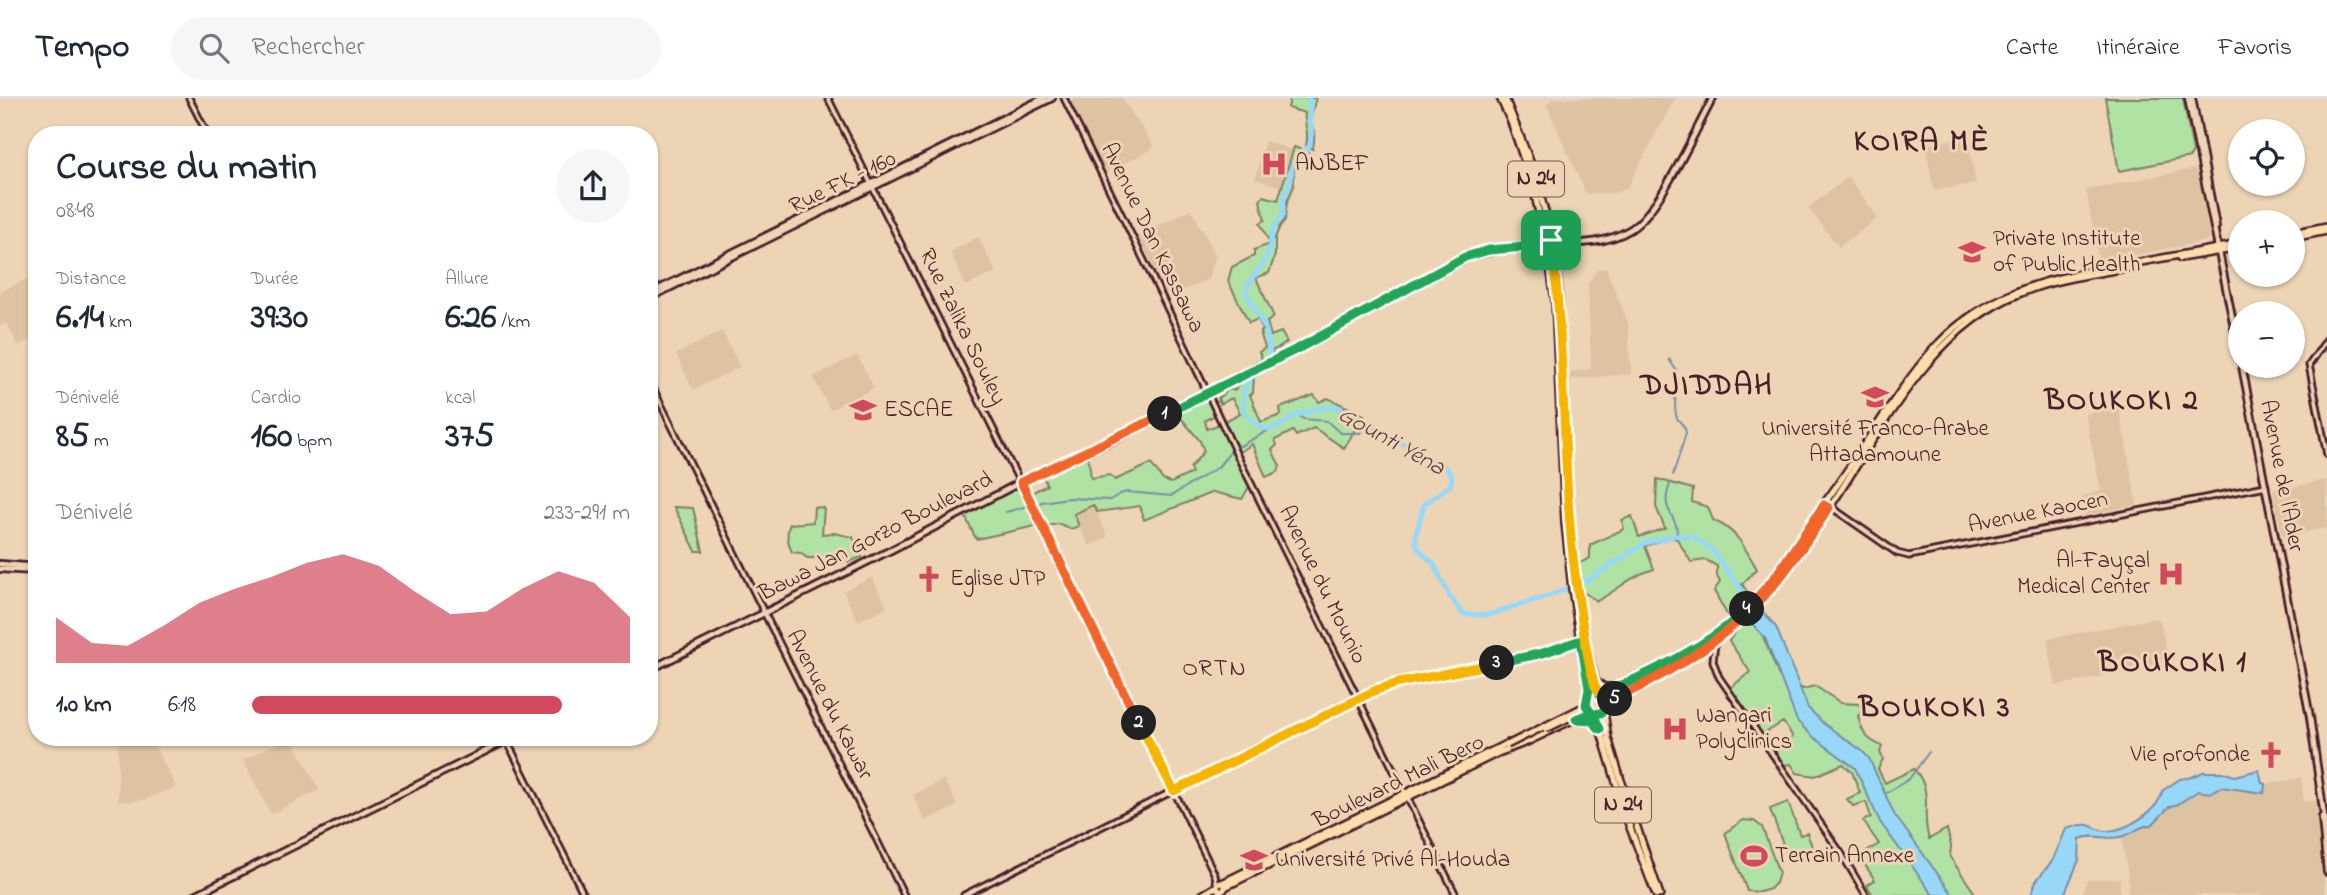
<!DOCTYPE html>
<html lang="fr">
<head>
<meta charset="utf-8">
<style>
  :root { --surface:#fff; --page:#f6f6f7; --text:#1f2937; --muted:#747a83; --line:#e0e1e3; --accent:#d1495b }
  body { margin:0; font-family:"Indie Flower",sans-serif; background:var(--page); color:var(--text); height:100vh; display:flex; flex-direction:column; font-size:26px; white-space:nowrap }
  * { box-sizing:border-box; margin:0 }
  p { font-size:23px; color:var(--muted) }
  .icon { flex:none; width:38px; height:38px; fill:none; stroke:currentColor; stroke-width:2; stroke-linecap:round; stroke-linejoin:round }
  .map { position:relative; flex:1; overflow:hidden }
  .details { position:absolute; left:28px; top:28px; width:630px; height:620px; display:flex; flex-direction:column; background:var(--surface); border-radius:28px; box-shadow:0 2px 5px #0004 }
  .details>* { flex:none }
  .buttons { position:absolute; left:2228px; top:21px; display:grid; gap:14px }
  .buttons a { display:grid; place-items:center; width:77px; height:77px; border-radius:50%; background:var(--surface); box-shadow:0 2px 5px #0004; font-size:35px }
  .pin { position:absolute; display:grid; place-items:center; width:60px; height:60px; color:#fff; margin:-30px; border-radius:14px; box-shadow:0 4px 10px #0006 }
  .km { position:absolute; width:35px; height:35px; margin:-18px; border-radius:50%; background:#222; color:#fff; font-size:19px; line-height:35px; text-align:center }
  .round { display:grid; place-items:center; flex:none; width:74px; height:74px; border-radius:37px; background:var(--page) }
  .overview { display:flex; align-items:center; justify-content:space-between; height:119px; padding:0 28px }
  h1 { font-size:38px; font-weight:700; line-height:52px }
  .stats { display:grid; grid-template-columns:repeat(3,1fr); gap:10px; height:119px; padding:7px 28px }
  .stats div { display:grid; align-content:center }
  .stats b { font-size:35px; font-weight:700 }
  .stats small { font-size:19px; font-weight:400 }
  .stats p { font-size:19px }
  .chart { height:196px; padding:14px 28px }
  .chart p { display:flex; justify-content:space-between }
  .chart svg { width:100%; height:126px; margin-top:7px; fill:var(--accent); opacity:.7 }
  ul { padding:0 28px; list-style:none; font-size:23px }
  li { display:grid; grid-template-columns:112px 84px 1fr; align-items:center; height:52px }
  li i { height:18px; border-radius:9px; background:var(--accent) }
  header { display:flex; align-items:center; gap:42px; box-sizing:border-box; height:98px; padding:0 35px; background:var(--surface); border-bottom:2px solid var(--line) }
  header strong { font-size:33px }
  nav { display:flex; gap:38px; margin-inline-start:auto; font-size:24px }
  .search { width:490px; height:63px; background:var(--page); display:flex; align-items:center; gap:18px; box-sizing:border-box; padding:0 24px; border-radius:38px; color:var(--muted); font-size:26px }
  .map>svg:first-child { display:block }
  .built { fill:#dec3a2 }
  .green { fill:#b0e2a3; stroke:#7d8067; stroke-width:2 }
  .water { fill:#97d8f9; stroke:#788ea7; stroke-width:2 }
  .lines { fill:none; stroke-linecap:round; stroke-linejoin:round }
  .stream { stroke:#788ea7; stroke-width:2 }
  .river { stroke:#97d8f9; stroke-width:5 }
  .tertiary-casing { stroke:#4a1f2b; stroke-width:9 }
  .secondary-casing { stroke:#4a1f2b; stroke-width:10 }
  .primary-casing { stroke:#4a1f2b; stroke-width:10 }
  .tertiary { stroke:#edd4b5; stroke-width:3.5 }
  .secondary { stroke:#edd4b5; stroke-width:4.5 }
  .primary { stroke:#fbddab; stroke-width:5 }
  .primary-bridge-casing { stroke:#4a1f2b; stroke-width:10; stroke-linecap:butt }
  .primary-bridge { stroke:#fbddab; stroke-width:5 }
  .split-1-casing { stroke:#fff; stroke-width:14 }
  .split-2-casing { stroke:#fff; stroke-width:14 }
  .split-3-casing { stroke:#fff; stroke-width:14 }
  .split-4-casing { stroke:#fff; stroke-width:14 }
  .split-5-casing { stroke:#fff; stroke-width:14 }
  .split-6-casing { stroke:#fff; stroke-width:14 }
  .split-1 { stroke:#22a559; stroke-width:9 }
  .split-2 { stroke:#f0652b; stroke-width:9 }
  .split-3 { stroke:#f5b400; stroke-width:9 }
  .split-4 { stroke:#22a559; stroke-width:9 }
  .split-5 { stroke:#f0652b; stroke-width:9 }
  .split-6 { stroke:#f5b400; stroke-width:9 }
  .labels { text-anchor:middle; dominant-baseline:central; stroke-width:6; stroke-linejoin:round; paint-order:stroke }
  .shield { fill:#edd4b5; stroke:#7b5554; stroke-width:2 }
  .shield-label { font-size:21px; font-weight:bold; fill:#4a1f2b }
  .poi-label { font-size:23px; fill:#4a1f2b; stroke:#edd4b5; text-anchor:start }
  .street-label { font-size:23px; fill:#4a1f2b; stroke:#edd4b5 }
  .water-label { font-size:24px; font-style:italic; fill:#563b4a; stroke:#edd4b5 }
  .neighbourhood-label { font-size:24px; letter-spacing:2px; fill:#4a1f2b; stroke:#edd4b5 }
  .district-label { font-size:30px; font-weight:bold; letter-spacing:2px; fill:#4a1f2b; stroke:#edd4b5 }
</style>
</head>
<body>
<header>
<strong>Tempo</strong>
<div class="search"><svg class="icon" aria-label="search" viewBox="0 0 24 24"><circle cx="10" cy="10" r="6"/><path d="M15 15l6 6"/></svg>Rechercher</div>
<nav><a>Carte</a><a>Itinéraire</a><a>Favoris</a></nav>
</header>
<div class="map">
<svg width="2327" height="797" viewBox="0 0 2327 797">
  <rect width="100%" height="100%" fill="#edd4b5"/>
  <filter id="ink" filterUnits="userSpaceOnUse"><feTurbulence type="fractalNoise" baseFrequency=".0143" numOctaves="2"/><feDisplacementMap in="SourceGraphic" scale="14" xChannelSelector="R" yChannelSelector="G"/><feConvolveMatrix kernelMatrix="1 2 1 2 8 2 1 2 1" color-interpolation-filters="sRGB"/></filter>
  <g filter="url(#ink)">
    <path class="built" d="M 1073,0 L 1122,0 L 1153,47 L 1151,52 L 1105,74 L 1071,5 Z
      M 1554,0 L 1675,0 L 1627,90 L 1615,95 L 1586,96 L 1546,6 Z
      M 1967,38 L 1976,85 L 1934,93 L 1925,47 Z
      M 1265,43 L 1293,52 L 1282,89 L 1255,81 Z
      M 2193,71 L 2198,74 L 2210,137 L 2207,143 L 2104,163 L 2098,160 L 2086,92 Z
      M 1848,79 L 1878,120 L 1839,149 L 1808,110 Z
      M 1191,111 L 1216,157 L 1208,181 L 1168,200 L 1138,138 Z
      M 978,139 L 996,174 L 966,188 L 950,154 Z
      M 1606,170 L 1628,225 L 1631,276 L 1565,282 L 1565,279 L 1570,277 L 1572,274 L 1591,271 L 1588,186 L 1597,171 Z
      M 33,178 L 37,186 L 37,238 L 18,248 L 7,225 L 0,228 L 0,194 Z
      M 722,233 L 740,269 L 693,292 L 676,256 Z
      M 857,257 L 874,290 L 830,312 L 813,279 Z
      M 2119,309 L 2137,407 L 2086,417 L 2082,398 L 2101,393 L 2085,316 Z
      M 2325,382 L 2327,383 L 2327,430 L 2285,438 L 2282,436 L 2273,393 Z
      M 1093,407 L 1108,439 L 1089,448 L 1074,416 Z
      M 872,479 L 887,509 L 858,523 L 843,493 Z
      M 2156,520 L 2160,523 L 2169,564 L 2056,588 L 2047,541 Z
      M 118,639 L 150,639 L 176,689 L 146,701 L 129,704 L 118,703 Z
      M 289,639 L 292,639 L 319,692 L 271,716 L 243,662 Z
      M 2301,680 L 2304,704 L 2318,702 L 2325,797 L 2127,797 L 2129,785 L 2122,739 L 2159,720 L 2169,709 L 2178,706 L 2198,693 L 2210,695 L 2221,689 L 2264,695 L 2265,686 Z
      M 944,681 L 957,708 L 925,723 L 913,697 Z
      M 2120,780 L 2120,797 L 2082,797 L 2087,782 Z"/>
    <path class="green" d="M 1290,0 L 1316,0 L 1309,26 L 1315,33 L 1313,51 L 1306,48 C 1310,31 1303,28 1305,15 L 1288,10 Z
      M 2105,0 L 2183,0 L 2193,54 L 2190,59 L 2119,73 Z
      M 1294,49 L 1308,54 L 1294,72 L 1294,87 L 1287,104 L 1285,122 L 1280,128 L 1275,140 L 1275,157 L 1269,175 L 1256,180 L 1274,219 L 1267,224 L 1271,238 L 1281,234 L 1287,244 L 1279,250 L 1273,252 L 1272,260 L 1256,268 L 1255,265 L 1262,261 L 1259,254 L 1265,250 L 1260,234 L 1263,232 L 1258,221 L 1249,225 L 1228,183 L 1232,169 L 1254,158 L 1254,152 L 1270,146 L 1260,125 L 1265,122 L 1260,103 L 1263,98 L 1278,102 Z
      M 1269,267 L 1254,279 L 1253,295 L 1250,297 L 1261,324 L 1281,317 L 1280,310 L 1314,297 L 1319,304 L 1328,300 L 1364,317 L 1344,350 L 1314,330 L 1296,338 L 1293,333 L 1275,342 L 1277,347 L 1272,352 L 1280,368 L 1278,374 L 1266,379 L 1252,346 L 1240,354 L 1231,346 L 1225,323 L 1240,315 L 1232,300 L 1220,306 L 1218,300 L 1228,292 L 1235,292 L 1243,280 Z
      M 1206,298 L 1216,317 L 1205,322 L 1207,331 L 1220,326 L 1249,389 L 1242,401 L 1213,394 L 1144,422 L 1140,408 L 1097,414 L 1093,407 L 1074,416 L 1079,428 L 1071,431 L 1060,426 L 1045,428 L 1029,396 L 1047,387 L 1042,377 L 1088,355 L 1091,380 L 1110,377 L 1115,382 L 1151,366 L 1163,382 L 1171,385 L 1192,375 L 1190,370 L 1204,353 L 1200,343 L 1176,314 Z
      M 1657,381 L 1693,391 L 1692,404 L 1708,409 L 1713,422 C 1737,432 1745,450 1757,471 L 1742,486 L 1753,502 L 1730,522 L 1714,493 L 1720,484 L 1717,478 L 1717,468 L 1706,462 L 1691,464 L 1677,441 L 1671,439 L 1645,448 L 1654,471 C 1628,479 1620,491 1597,503 L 1580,492 L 1576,467 L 1590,460 L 1590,447 L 1624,431 L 1622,422 L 1632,418 L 1639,439 L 1665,430 L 1656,409 Z
      M 1018,389 L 1036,428 L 976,441 L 964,416 Z
      M 674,409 L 693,410 L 703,453 L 696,453 Z
      M 814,409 L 824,410 L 822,436 L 834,435 L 853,439 L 862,459 L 849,464 L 846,460 L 807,460 L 801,455 L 792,454 C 788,445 785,435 790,426 L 813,424 Z
      M 1746,519 L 1762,536 L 1779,578 L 1803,591 L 1815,588 L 1841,605 L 1859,606 L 1863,612 L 1858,618 C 1862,634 1865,641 1882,648 L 1880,654 L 1883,661 L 1878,671 L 1885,685 L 1914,671 C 1935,694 1920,715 1929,741 L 1947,731 L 1951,748 L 1950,759 L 1976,797 L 1873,797 L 1867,787 L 1875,782 L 1859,758 L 1879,746 L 1863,723 L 1871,719 L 1866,704 L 1853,708 L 1847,701 L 1860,695 L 1852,674 L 1843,666 L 1815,678 L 1797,675 L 1791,666 L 1785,667 L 1776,656 L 1776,652 L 1793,639 L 1783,624 L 1762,637 L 1729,591 L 1750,574 L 1729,543 Z
      M 1788,704 L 1800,737 L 1807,735 L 1813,751 L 1788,760 L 1770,711 Z
      M 1743,722 L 1754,723 L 1762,729 L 1779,775 L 1776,785 L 1770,791 L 1760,794 L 1747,793 L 1725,735 Z"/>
    <path class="water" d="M 1758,508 L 1776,529 L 1808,610 L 1824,626 L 1861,652 L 1869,660 L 1894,716 L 1953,797 L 1933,797 L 1880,724 L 1855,670 L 1811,637 L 1797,623 L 1765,540 L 1746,519 Z
      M 2259,672 L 2262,685 L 2265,686 L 2264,695 L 2221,689 L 2210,695 L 2198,693 L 2178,706 L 2169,709 L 2152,727 C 2141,726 2132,737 2120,739 C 2107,742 2093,735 2080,741 L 2079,762 L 2064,797 L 2031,797 L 2036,783 L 2053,762 L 2066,731 C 2073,729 2081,726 2088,727 C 2095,729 2099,733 2108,733 C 2127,732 2159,713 2162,693 L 2180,681 L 2192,679 L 2203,674 L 2222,674 L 2235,678 Z"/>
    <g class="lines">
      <path class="stream" d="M 1669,261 L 1676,272
        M 2313,269 L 2327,247
        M 1298,317 L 1303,321 L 1327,323 L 1340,335 L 1360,335 L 1366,324
        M 1673,377 L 1686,335 C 1685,326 1681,327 1677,320 C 1674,314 1675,290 1677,284
        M 1670,386 C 1659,415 1678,415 1677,437
        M 1006,414 L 1042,404 L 1068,400 L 1110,402 L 1120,396 L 1127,394 L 1171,398 L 1218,369 L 1231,353 L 1271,331
        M 1885,696 L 1909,681 L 1929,654"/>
      <path class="river" d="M 1309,0 L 1311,18 L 1309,23 L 1312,29 L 1310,47 L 1292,68 L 1291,82 L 1284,99 L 1283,118 L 1273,131 L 1268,157 L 1248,187 L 1246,195 L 1266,232 L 1270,254 L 1268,269 C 1258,275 1247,278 1245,291 C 1244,296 1242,303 1243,307 C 1245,319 1259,332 1271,331 C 1280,330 1288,321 1295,318 C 1304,314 1330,307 1338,309 L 1445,369 L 1452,378 L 1451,387 L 1424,406 L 1416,436 L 1416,445 L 1419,452 L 1434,466 L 1449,497 L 1463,516 L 1487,517 L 1551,497 L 1590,481 L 1645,445 L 1677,437 L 1693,439 L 1711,451 L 1742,492 L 1746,507 L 1753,514"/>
      <defs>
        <path id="tertiary" d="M 189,0 L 208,37
          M 828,0 L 1174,693 L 1215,777 L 1217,788
          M 1064,0 L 1162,199 L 1236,355 L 1405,695
          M 2327,241 L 2309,267 L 2327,357
          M 649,282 L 904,797
          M 1831,409 L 1897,455 L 1909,458 L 2266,388
          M 1715,543 L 1713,563 L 1719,579 L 1841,755 L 1866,797
          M 505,639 L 584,797
          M 1407,699 L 1456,797
          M 964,797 L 1376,592 L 1399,585 L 1543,556 L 1579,542"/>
        <path id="secondary" d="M 2188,0 L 2240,259
          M 2192,0 L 2216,129
          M 1553,144 C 1578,147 1609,145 1631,131 C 1660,113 1695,33 1713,0
          M 649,196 L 1044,0
          M 649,200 L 1052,0
          M 2242,268 L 2310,619 L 2327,739
          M 0,466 L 37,469
          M 0,471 L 37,473
          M 649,572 L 891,452 L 1021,384 L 1110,344 L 1301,249 L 1466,160 L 1501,151 L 1528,148 L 1546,150
          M 2322,719 L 2327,774
          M 195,797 L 514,639"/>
        <path id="primary" d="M 1500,0 L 1511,24 L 1533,88 L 1549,161 L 1555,203 L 1565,425 L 1572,491 L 1589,598
          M 1505,0 L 1533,71 L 1554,146 L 1559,196 L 1566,382 L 1573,456 L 1585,541 L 1599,597
          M 2292,135 L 2327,128
          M 2292,140 L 2327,133
          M 2180,160 L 2240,150
          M 1826,403 C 1863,352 1895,294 1937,247 C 1989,191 2058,178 2130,166 C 2167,159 2203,153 2240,146
          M 1832,406 C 1882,330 1932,229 2021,195 C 2057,180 2097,176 2136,168
          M 1754,503 L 1775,479 L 1824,407
          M 1654,572 L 1698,549 L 1740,518
          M 1595,583 L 1604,589 L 1618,589
          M 1606,608 L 1691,560 L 1732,530 L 1779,481 L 1829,410
          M 1604,613 L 1608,640 L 1621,682 L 1660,797
          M 1593,616 L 1600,631 L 1629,727 L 1656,797
          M 1579,621 L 1592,623 L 1598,628
          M 1222,785 L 1508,645
          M1217 789a4 4 0 1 1 8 0a4 4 0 1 1-8 0Z
          M 1225,789 L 1498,655 L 1527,644 L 1585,616 L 1601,615 L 1606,608 L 1602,598 L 1594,596 L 1587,601 L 1586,609 L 1591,615
          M 1202,797 L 1217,788"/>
      </defs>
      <use href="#tertiary" class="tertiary-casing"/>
      <use href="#secondary" class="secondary-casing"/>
      <use href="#primary" class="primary-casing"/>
      <use href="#tertiary" class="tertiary"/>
      <use href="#secondary" class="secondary"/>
      <use href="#primary" class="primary"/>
      <defs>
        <path id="primary-bridge" d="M 1546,631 L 1659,576
          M 1507,647 L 1657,572"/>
      </defs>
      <use href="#primary-bridge" class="primary-bridge-casing"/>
      <use href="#primary-bridge" class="primary-bridge"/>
    </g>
  </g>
  <g class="lines" filter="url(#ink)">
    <defs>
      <path id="split-1" d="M 1165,316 L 1301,249 L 1465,159 L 1489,152 L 1536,148 L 1551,142"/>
      <path id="split-2" d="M 1139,625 L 1021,384 L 1165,316"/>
      <path id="split-3" d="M 1139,625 L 1174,693 L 1376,592 L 1399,585 L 1497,565"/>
      <path id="split-4" d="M 1497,565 L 1543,555 L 1581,542 L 1589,591 L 1586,607 L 1591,615 L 1576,621 L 1591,622 L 1600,631 L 1593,616 L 1601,615 L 1605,610 L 1606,604 L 1600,597 C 1652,574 1705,551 1747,511"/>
      <path id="split-5" d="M 1615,601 C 1678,571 1735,535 1779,481 C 1797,458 1813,434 1829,410 L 1824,407 L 1775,479 L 1747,511"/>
      <path id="split-6" d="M 1551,142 L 1554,146 L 1552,150 C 1568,269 1560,391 1580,510 C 1584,536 1587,563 1595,588 C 1599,595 1606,600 1606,608 L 1615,601"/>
    </defs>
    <use href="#split-1" class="split-1-casing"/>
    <use href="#split-2" class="split-2-casing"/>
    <use href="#split-3" class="split-3-casing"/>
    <use href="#split-4" class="split-4-casing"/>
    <use href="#split-5" class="split-5-casing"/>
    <use href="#split-6" class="split-6-casing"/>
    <use href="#split-1" class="split-1"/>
    <use href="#split-2" class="split-2"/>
    <use href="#split-3" class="split-3"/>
    <use href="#split-4" class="split-4"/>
    <use href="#split-5" class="split-5"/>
    <use href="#split-6" class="split-6"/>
  </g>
  <defs>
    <symbol id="hospital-bare" viewBox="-9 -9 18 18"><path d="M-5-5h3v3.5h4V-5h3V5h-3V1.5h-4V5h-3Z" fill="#d1495b" stroke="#edd4b5" stroke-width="2.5" paint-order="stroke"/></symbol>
    <symbol id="university-bare" viewBox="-9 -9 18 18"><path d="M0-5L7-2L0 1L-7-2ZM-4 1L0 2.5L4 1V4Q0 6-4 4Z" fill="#d1495b" stroke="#edd4b5" stroke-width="2.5" paint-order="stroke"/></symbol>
    <symbol id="church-bare" viewBox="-9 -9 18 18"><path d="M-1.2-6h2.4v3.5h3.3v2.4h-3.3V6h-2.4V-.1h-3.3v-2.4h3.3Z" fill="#d1495b" stroke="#edd4b5" stroke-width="2.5" paint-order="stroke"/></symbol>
    <symbol id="stadium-bare" viewBox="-9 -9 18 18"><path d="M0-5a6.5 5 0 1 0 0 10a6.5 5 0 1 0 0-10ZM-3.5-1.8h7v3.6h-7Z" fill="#d1495b" stroke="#edd4b5" stroke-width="2.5" paint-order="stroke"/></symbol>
  </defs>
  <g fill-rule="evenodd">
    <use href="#hospital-bare" x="1255" y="47" width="38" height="38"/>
    <use href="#university-bare" x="1953" y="135" width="38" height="38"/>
    <use href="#university-bare" x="1856" y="280" width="38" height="38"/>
    <use href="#university-bare" x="844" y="293" width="38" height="38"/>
    <use href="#hospital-bare" x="2152" y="457" width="38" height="38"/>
    <use href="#church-bare" x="910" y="462" width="38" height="38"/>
    <use href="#hospital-bare" x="1656" y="612" width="38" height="38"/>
    <use href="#church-bare" x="2252" y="638" width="38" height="38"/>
    <use href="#stadium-bare" x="1735" y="739" width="38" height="38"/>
    <use href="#university-bare" x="1235" y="743" width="38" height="38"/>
  </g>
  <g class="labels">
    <g class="shield">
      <rect x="1508" y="63.5" width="56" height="35" rx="5"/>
      <rect x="1595" y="689.5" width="56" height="35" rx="5"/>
    </g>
    <g class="shield-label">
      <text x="1536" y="81">N 24</text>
      <text x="1623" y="707">N 24</text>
    </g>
    <g class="poi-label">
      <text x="1295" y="66">ANBEF</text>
      <text x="1993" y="141">Private Institute<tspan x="1993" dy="26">of Public Health</tspan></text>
      <text x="884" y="312">ESCAE</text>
      <text x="1875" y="331" text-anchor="middle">Université Franco-Arabe<tspan x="1875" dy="26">Attadamoune</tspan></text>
      <text x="2150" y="463" text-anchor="end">Al-Fayçal<tspan x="2150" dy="26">Medical Center</tspan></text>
      <text x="950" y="481">Eglise JTP</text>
      <text x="1696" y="618">Wangari<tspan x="1696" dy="26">Polyclinics</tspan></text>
      <text x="2250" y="657" text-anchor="end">Vie profonde</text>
      <text x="1775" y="758">Terrain Annexe</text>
      <text x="1275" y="762">Université Privé Al-Houda</text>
    </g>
    <g class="street-label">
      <text transform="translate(843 85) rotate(-26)">Rue FK - 160</text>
      <text transform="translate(1152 140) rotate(64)">Avenue Dan Kassawa</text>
      <text transform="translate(962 229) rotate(64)">Rue Zalika Souley</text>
      <text transform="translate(2281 378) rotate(79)">Avenue de l'Ader</text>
      <text transform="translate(2038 415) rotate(-11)">Avenue Kaocen</text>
      <text transform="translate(876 439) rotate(-27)">Bawa Jan Gorzo Boulevard</text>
      <text transform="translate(1322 487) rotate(64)">Avenue du Mounio</text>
      <text transform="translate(829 607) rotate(63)">Avenue du Kawar</text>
      <text transform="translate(1399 684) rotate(-26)">Boulevard Mali Bero</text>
    </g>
    <g class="water-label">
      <text transform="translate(1391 344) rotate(29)">Gounti Yéna</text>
    </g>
    <g class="neighbourhood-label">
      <text x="1215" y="571">ORTN</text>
    </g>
    <g class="district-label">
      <text x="1922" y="45">KOIRA MÈ</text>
      <text x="1707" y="289">DJIDDAH</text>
      <text x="2122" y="304">BOUKOKI 2</text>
      <text x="2173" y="566">BOUKOKI 1</text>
      <text x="1935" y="611">BOUKOKI 3</text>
    </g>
  </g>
</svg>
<div class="buttons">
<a><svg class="icon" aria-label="locate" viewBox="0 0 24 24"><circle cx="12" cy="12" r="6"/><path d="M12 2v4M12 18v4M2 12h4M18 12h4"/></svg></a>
<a>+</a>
<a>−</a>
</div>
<div class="pin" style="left:1551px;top:142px;background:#1e9e55"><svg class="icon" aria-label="arrive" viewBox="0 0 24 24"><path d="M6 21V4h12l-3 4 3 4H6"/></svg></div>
<b class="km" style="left:1165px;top:316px">1</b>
<b class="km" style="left:1139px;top:625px">2</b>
<b class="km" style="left:1497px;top:565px">3</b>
<b class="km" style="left:1747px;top:511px">4</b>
<b class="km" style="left:1615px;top:601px">5</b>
<section class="details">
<div class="overview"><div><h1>Course du matin</h1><p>08:48</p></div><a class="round"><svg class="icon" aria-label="share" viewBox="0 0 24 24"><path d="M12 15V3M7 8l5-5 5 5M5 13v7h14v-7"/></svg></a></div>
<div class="stats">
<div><p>Distance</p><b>6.14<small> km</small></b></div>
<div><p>Durée</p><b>39:30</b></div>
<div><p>Allure</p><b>6:26<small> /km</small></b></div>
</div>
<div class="stats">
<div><p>Dénivelé</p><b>85<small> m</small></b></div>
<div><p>Cardio</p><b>160<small> bpm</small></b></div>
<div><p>kcal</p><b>375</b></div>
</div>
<div class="chart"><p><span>Dénivelé</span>233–291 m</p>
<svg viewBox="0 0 160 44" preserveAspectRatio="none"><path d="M0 44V28L10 37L20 38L30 31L40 23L50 18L60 14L70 9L80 6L90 10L100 19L110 27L120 26L130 18L140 12L150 16L160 28V44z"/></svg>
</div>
<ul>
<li><b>1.0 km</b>6:18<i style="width:82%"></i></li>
</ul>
</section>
</div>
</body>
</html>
